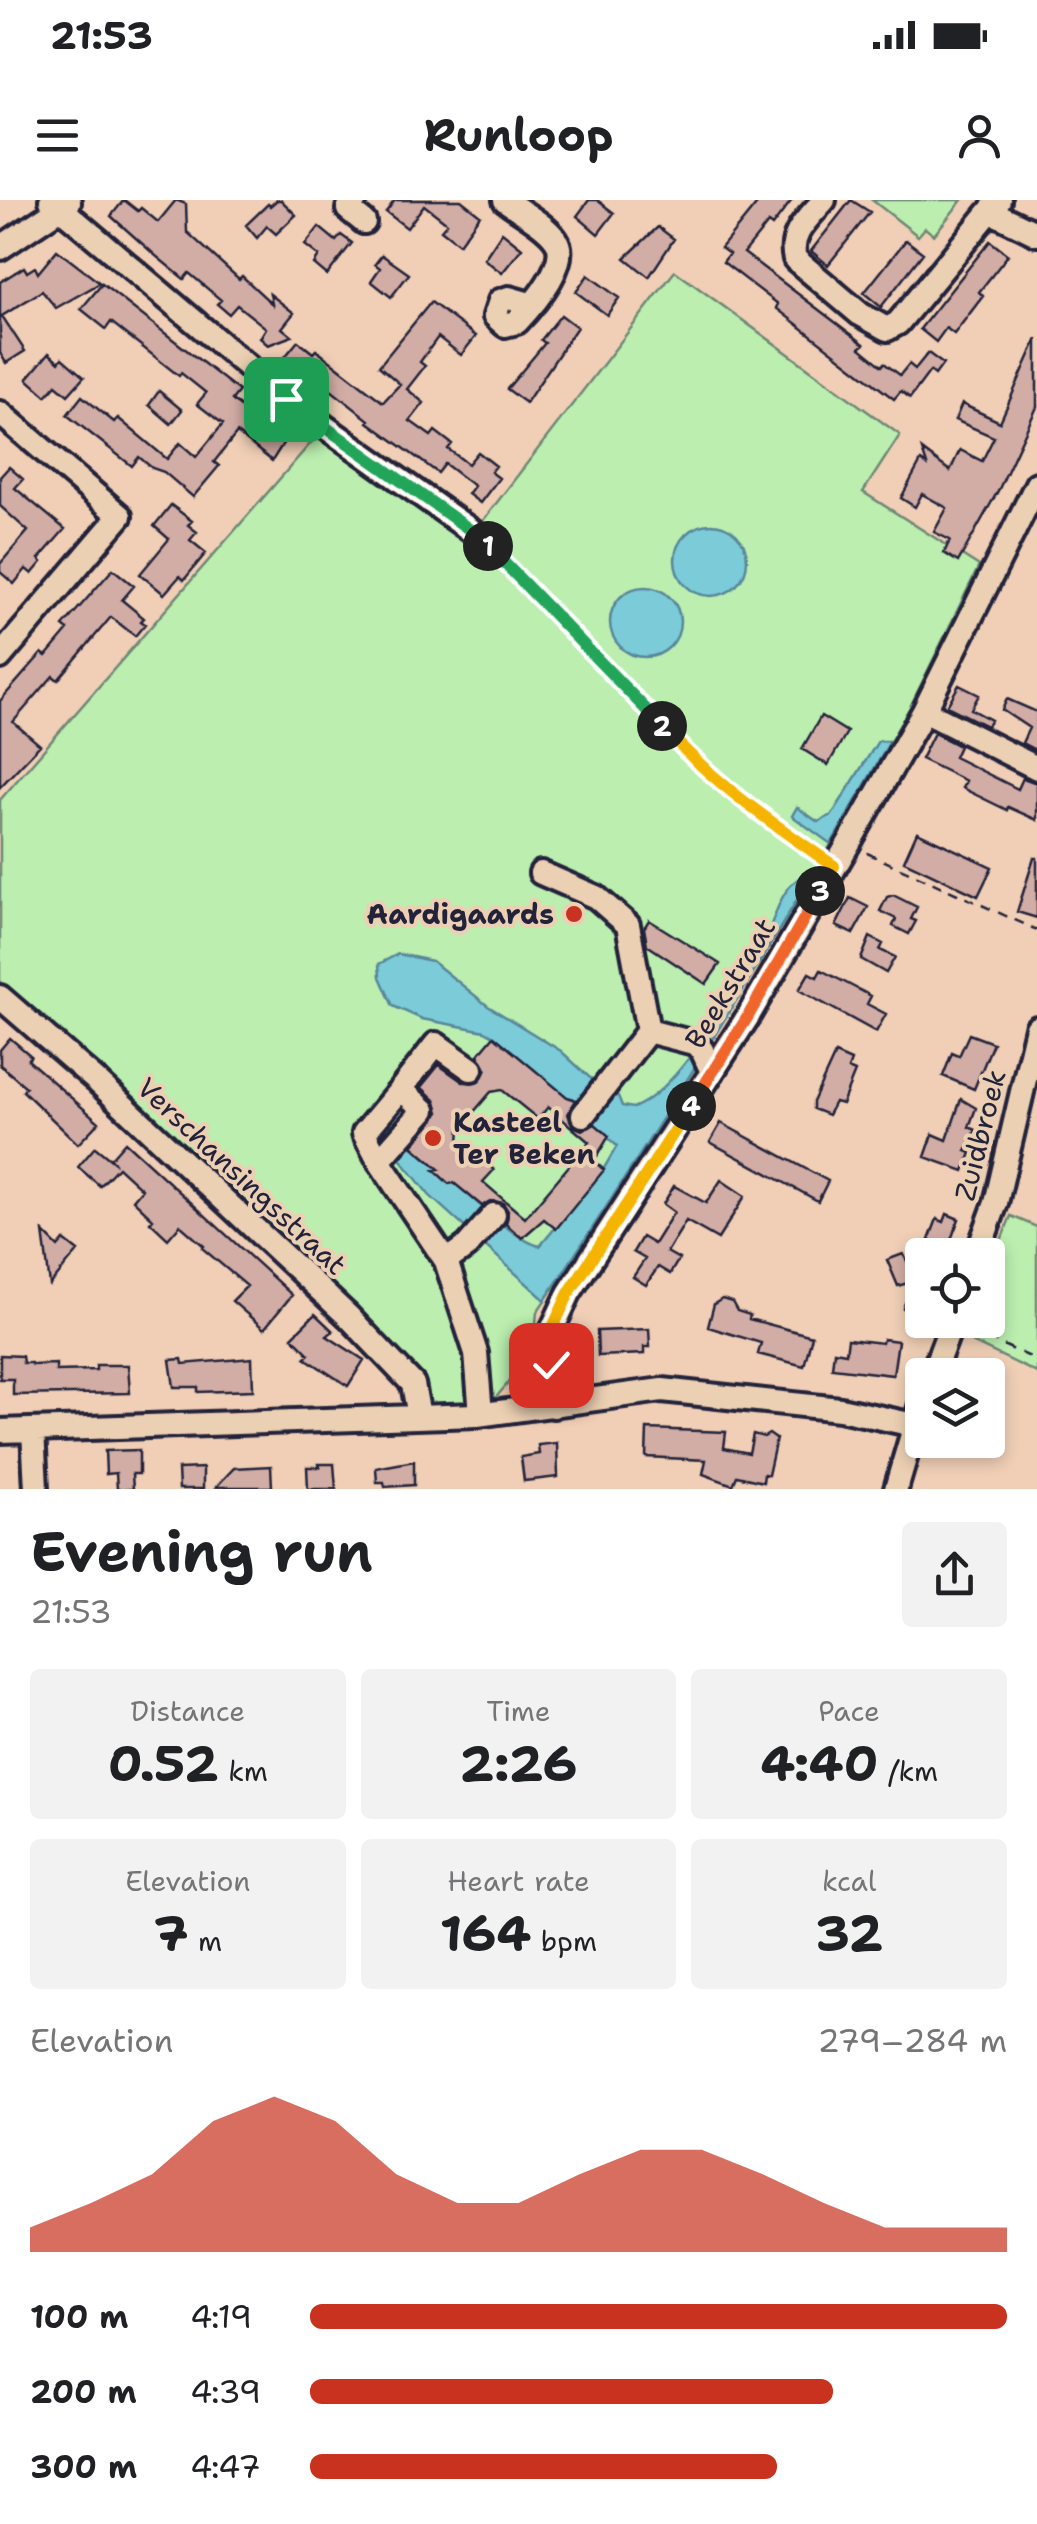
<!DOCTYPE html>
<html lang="en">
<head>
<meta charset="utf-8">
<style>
  :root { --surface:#fff; --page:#f2f2f2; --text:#202124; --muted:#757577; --accent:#c8321e }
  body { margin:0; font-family:"Shantell Sans",sans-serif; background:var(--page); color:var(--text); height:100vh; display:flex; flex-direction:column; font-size:38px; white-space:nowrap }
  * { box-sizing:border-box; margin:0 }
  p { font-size:32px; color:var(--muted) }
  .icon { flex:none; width:55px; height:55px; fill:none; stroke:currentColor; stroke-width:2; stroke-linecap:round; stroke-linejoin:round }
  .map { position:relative; height:1289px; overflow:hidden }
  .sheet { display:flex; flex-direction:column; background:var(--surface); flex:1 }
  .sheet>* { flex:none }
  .controls { position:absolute; left:905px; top:1038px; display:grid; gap:20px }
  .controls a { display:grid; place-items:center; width:100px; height:100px; border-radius:10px; background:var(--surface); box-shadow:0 5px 15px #0003; font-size:50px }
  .pin { position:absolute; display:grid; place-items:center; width:85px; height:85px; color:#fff; margin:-42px; border-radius:20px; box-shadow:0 5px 15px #0006 }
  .km { position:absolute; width:50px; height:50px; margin:-25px; border-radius:50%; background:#222; color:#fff; font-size:28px; line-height:50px; text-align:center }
  .round { display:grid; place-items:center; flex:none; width:105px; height:105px; border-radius:10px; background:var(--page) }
  .overview { display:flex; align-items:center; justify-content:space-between; height:170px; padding:0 30px }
  h1 { font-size:55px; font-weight:700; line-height:75px }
  .metrics { display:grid; grid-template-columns:repeat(3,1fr); gap:15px; height:170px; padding:10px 30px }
  .metrics div { display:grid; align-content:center; border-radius:10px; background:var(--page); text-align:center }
  .metrics b { font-size:50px; font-weight:700 }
  .metrics small { font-size:28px; font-weight:400 }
  .metrics p { font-size:28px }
  .chart { height:280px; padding:20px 30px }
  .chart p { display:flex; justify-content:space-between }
  .chart svg { width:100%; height:180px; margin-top:10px; fill:var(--accent); opacity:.7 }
  ul { padding:0 30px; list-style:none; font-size:32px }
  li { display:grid; grid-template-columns:160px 120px 1fr; align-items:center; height:75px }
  li i { height:25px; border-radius:12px; background:var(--accent) }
  .status { display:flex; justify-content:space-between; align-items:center; height:70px; padding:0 50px; background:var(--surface); direction:ltr }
  .status svg { height:28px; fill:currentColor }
  header { display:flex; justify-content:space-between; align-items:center; height:130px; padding:0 30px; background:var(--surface); font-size:45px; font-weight:700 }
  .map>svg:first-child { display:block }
  .green { fill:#bbeeaf; stroke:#6e8875; stroke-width:2.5 }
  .water { fill:#7ccbd8; stroke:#588799; stroke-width:2.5 }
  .building { fill:#d2ada5; stroke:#22223b; stroke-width:2.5; fill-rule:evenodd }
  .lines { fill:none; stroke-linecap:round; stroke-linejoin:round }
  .minor-casing { stroke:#22223b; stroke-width:30 }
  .path { stroke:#22223b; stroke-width:2.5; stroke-dasharray:10 8; stroke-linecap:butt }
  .minor { stroke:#ecd0b3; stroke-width:22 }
  .split-1-casing { stroke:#fff; stroke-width:20 }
  .split-2-casing { stroke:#fff; stroke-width:20 }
  .split-3-casing { stroke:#fff; stroke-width:20 }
  .split-4-casing { stroke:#fff; stroke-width:20 }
  .split-5-casing { stroke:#fff; stroke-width:20 }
  .split-1 { stroke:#22a559; stroke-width:12 }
  .split-2 { stroke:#22a559; stroke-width:12 }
  .split-3 { stroke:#f5b400; stroke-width:12 }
  .split-4 { stroke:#f0652b; stroke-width:12 }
  .split-5 { stroke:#f5b400; stroke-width:12 }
  .poi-dot { fill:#c8321e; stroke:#ecd0b3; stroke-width:4 }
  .labels { text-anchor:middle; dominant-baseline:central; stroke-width:8; stroke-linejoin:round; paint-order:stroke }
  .poi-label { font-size:28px; font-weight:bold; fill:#22223b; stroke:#ecd0b3; text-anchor:end }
  .street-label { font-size:28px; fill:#22223b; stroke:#ecd0b3 }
</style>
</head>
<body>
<div class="status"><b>21:53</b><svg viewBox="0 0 49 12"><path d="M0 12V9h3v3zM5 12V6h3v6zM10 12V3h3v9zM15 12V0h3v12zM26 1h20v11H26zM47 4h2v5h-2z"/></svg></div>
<header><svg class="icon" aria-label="menu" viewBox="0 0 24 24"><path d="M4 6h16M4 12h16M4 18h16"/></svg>Runloop<svg class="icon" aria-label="person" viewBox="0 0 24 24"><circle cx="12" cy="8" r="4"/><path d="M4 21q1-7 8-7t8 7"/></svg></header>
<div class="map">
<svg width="1037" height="1289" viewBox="0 0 1037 1289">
  <rect width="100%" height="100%" fill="#f0cfb6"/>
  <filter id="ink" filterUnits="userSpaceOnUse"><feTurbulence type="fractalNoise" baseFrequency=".01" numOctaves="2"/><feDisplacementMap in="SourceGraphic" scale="20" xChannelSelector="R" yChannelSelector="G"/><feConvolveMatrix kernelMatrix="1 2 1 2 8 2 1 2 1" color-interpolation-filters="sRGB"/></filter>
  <g filter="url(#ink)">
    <path class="green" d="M 872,0 L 962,0 L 934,35 L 925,28 L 918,36 Z
      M 675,71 L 900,235 L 863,292 L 979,366 L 911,505 L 826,653 L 629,975 L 537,1112 L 533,1154 L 492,1202 L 425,1212 L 420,1184 L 103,877 L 0,783 L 0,600 L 330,221 L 478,327 Z
      M 1011,1016 L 1037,1027 L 1037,1173 L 961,1137 L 968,1120 L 988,1120 L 988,1072 Z"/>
    <path class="water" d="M675 360a36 36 0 1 1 72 0a36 36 0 1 1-72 0Z
      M610 422a35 35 0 1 1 70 0a35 35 0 1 1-70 0Z
      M 878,541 L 890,541 L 831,644 L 792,616 L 797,607 L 818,622 L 832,615 Z
      M 805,674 L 810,678 C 725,821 637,962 545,1100 L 430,996 L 397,955 L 405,941 L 439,969 L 435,971 L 449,983 L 454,983 C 477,1001 516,1041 540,1046 L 603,970 L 617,946 L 575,907 L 573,898 L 567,897 L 494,836 L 485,831 L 422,819 L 393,806 L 380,777 L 379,764 L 398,754 L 432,761 L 488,806 L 561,851 L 589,877 L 618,896 L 622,906 L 633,908 C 680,891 734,789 761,745 C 777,721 776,690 805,674 Z"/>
    <path class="building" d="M 124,0 L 138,11 L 141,8 L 158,22 L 176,0 L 186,4 L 187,32 L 239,79 L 242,76 L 272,104 L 270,94 L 294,113 L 282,128 L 292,136 L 268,145 L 260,138 L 266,128 L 237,105 L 229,114 L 217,104 L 221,100 L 189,73 L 184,79 L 156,56 L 111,16 Z
      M 277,0 L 281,0 L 296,15 L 276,34 L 267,26 L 257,38 L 246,25 L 268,4 L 270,6 Z
      M 395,0 L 461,0 L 480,15 L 459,44 L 441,30 L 447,23 L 424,5 L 407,28 L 386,12 Z
      M 589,0 L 597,0 L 614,13 L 598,34 L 577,16 Z
      M 760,0 L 792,0 L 772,26 L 768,23 L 744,53 L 864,144 L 860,148 L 882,166 L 884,163 L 900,175 L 909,164 L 915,169 L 928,153 L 943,164 L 935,175 L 930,171 L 910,198 L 901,191 L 894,199 L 776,108 L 778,104 L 723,62 L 729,54 L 721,48 Z
      M 851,0 L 870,12 L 828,65 L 811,51 Z
      M 319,27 L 336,41 L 341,35 L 352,43 L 327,75 L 314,64 L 319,56 L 305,45 Z
      M 658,27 L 674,39 L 649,77 L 625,58 Z
      M 502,32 L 522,48 L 502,73 L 484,59 Z
      M 906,40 L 923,53 L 881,107 L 864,93 Z
      M 990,41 L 1008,55 L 979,92 L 983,96 L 954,134 L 946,128 L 936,142 L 920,129 Z
      M 57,50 L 100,83 L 56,108 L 42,91 L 2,116 L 25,151 L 6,163 L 0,153 L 0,82 L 24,67 L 27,72 L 35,67 L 38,73 Z
      M 382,55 L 409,74 L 391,97 L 371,81 L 380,68 L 375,64 Z
      M 588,75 L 619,98 L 607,115 L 576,92 Z
      M 102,84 L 239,191 L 232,200 L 255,219 L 262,209 L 291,231 L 272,261 L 237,233 L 214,262 L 219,266 L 193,297 L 164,272 L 152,268 L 139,257 L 132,266 L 67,215 L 82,196 L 114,222 L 118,218 L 167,259 L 180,243 L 196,257 L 223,224 L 197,204 L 206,193 L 181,173 L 179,176 L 111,122 L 106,129 L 81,109 Z
      M 431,102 L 476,136 L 461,155 L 438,137 L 420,162 L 425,166 L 407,189 L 424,203 L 410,221 L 431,236 L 435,231 L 452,244 L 448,249 L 468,264 L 478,252 L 496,266 L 491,272 L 499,278 L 480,303 L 468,294 L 474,286 L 445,264 L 438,273 L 368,222 L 369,220 L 312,175 L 310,178 L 284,158 L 298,141 L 313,153 L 316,150 L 383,202 L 400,184 L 379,166 Z
      M 561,115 L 577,127 L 526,203 L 507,189 L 545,143 L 541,140 Z
      M 1037,139 L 1037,207 L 999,289 L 958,362 L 944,353 L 950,340 L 934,332 L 947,308 L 922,294 L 915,307 L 901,298 L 921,261 L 927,265 L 922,250 L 950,271 L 960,250 L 982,261 L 994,237 L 955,220 L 962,204 L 1000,222 Z
      M 49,153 L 59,162 L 62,158 L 84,177 L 68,195 L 56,185 L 46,196 L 27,179 Z
      M 159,191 L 182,210 L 171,224 L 149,205 Z
      M 9,267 L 23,279 L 15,288 L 65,329 L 39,359 L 42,362 L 32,374 L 26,369 L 14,384 L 0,372 L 0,364 L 28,331 L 0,306 L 0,277 Z
      M 171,305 L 192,321 L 188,325 L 197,332 L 190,340 L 206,353 L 184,380 L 180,376 L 164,394 L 140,374 L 169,339 L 154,326 Z
      M 113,369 L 134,386 L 122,400 L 144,418 L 141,421 L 145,424 L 135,436 L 111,417 L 58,480 L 53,476 L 13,522 L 40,545 L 0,587 L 0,501 L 42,453 L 46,456 L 68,430 L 63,426 Z
      M 959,485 L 979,495 L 971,509 L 991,520 L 987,526 L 947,506 Z
      M 1007,499 L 1037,512 L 1037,551 L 1022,543 L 1029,528 L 1002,510 Z
      M 821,516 L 847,532 L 828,565 L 802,549 Z
      M 934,533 L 959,546 L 954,557 L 1018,589 L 1023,578 L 1037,583 L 1037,620 L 1008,607 L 1007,610 L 962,588 L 966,581 L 921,559 Z
      M 917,632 L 992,667 L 978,696 L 904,661 Z
      M 1034,658 L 1037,658 L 1037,718 L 1017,712 Z
      M 893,695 L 917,707 L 911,719 L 916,721 L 909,734 L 893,726 L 896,719 L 880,711 L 887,697 Z
      M 850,698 L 868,707 L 853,734 L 836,726 Z
      M 649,720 L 720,764 L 706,784 L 647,745 L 644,728 Z
      M 870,737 L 883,744 L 880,750 L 895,757 L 886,773 L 861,759 Z
      M 821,770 L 871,796 L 867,804 L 886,814 L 876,832 L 799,790 L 809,773 L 817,777 Z
      M 969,834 L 993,843 L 974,889 L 943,876 L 952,853 L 959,856 Z
      M 494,836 L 567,897 L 576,900 L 568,914 L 573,926 L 582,930 L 595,924 L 609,936 L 594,961 L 604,970 L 556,1029 L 544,1019 L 522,1038 L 506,1024 L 508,1011 L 503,1003 L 490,1001 L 482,1006 L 454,983 L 449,984 L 434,970 L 439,969 L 412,946 L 439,912 L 435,900 L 421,887 L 439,865 L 463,882 L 478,882 L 486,869 L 478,855 ZM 502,890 L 538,919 L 548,907 L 589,942 L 525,1018 L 483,982 L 494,970 L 459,942 L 460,928 L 491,892 Z
      M 10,838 L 31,856 L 28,860 L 99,922 L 78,944 L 23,891 L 26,887 L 0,865 L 0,850 Z
      M 835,854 L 851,861 L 848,869 L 855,872 L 842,904 L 835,902 L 828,915 L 813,909 L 813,902 Z
      M 961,899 L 976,908 L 969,927 L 976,930 L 966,951 L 971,953 L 964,971 L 925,957 L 933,934 L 947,940 Z
      M 721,923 L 828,981 L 818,1001 L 710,942 Z
      M 125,942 L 292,1095 L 264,1129 L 232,1101 L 247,1086 L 202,1048 L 204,1046 L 180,1025 L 168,1039 L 150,1022 L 153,1019 L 133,1000 L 142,989 L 118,967 L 100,986 L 78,967 L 95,947 L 116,964 L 110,959 Z
      M 721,980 L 745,996 L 718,1039 L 686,1021 L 667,1052 L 679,1059 L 670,1074 L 658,1067 L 646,1085 L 633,1077 L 645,1059 L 633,1052 L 642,1037 L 654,1044 L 674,1012 L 663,1004 L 674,986 L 706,1003 Z
      M 947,1014 L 959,1019 L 945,1055 L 930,1055 L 935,1042 L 929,1040 L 937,1019 L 944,1022 Z
      M 43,1032 L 58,1047 L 64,1040 L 78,1051 L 50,1085 Z
      M 903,1054 L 916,1076 L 922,1061 L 922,1115 L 903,1108 L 914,1081 L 898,1086 L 887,1060 Z
      M 722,1099 L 732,1102 L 737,1111 L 750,1115 L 749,1119 L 812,1136 L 804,1166 L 758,1154 L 761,1143 L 708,1127 L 714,1104 Z
      M 315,1114 L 333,1131 L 327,1136 L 364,1160 L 348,1186 L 305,1158 L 309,1154 L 292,1137 Z
      M 649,1129 L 650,1147 L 644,1147 L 644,1154 L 598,1156 L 597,1131 Z
      M 848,1139 L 882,1143 L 883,1139 L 898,1141 L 893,1175 L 832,1168 L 834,1151 L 846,1153 Z
      M 0,1155 L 22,1156 L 23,1163 L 31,1163 L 32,1165 L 56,1164 L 56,1171 L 96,1170 L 96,1165 L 128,1165 L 130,1193 L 13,1195 L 13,1179 L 0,1179 Z
      M 252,1158 L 253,1190 L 198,1192 L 198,1187 L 174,1187 L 170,1160 L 182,1159 L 183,1164 Z
      M 647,1229 L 726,1232 L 724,1248 L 749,1253 L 753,1234 L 764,1237 L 769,1234 L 776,1239 L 768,1275 L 764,1274 L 763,1282 L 737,1276 L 733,1285 L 703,1274 L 706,1260 L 646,1257 Z
      M 557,1243 L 558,1277 L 524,1281 L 521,1257 L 539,1254 L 538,1245 Z
      M 139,1250 L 139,1274 L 132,1274 L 133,1289 L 117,1289 L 116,1273 L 106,1274 L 105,1251 Z
      M 414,1261 L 414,1285 L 385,1287 L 384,1282 L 377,1282 L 376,1268 Z
      M 319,1264 L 334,1264 L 336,1289 L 308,1289 L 307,1267 L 320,1267 Z
      M 271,1266 L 272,1287 L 216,1287 L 234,1268 Z
      M 203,1268 L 203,1289 L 179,1289 L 178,1269 Z"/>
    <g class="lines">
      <defs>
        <path id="minor" d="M 51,0 L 286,199 L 473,332
          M 355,0 L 348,9 L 364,22
          M 505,0 C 521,12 545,24 556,40 C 571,62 533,105 517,122 L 505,125 L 495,116 L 500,101 L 509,98 L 530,104
          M 824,0 C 809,18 788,34 795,59 L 860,114 L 887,129 L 898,123 L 999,0
          M 990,11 L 1037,34
          M 0,48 L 69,2
          M 0,213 L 120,316 L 0,457
          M 924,511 L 1037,568
          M 541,673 L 596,697 L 628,725 L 648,831 L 694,843 L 702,850 L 712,872
          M 0,797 L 98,882 L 349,1117 L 413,1184 L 419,1216
          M 401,889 L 436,844 L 471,869
          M 583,915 L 648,831
          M 379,961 L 364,933 L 401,889 L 424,910 L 379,961 L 446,1061 L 476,1153 L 481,1214
          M 977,1055 L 996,1003 L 1037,828
          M 446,1061 L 467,1046 L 494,1015
          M 932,1175 L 953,1120
          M 553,1206 L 548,1138 L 569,1093 L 747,818 L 849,643 L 924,511 L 1037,284
          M 33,1230 L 36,1289
          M 0,1231 L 477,1215 L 662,1190 L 840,1209 L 914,1225
          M 896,1289 L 922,1201"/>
      </defs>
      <use href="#minor" class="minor-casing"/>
      <path class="path" d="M 489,347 L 697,565 L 727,591 L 817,655
        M 867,653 L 1037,730
        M 971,1131 L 1037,1160
        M 512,1188 L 529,1167"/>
      <use href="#minor" class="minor"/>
    </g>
  </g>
  <g class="lines" filter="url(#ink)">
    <defs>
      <path id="split-1" d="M 286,199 L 473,332 L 488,346"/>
      <path id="split-2" d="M 488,346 L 662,526"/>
      <path id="split-3" d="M 662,526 C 713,583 772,623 834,666 L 820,691"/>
      <path id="split-4" d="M 691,906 L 747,818 L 820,691"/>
      <path id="split-5" d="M 551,1165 L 548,1138 L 569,1093 L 691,906"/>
    </defs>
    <use href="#split-1" class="split-1-casing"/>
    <use href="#split-2" class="split-2-casing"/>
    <use href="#split-3" class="split-3-casing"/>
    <use href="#split-4" class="split-4-casing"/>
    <use href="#split-5" class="split-5-casing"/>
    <use href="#split-1" class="split-1"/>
    <use href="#split-2" class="split-2"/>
    <use href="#split-3" class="split-3"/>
    <use href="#split-4" class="split-4"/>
    <use href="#split-5" class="split-5"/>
  </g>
  <g class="poi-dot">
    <circle cx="574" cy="714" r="10"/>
    <circle cx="433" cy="938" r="10"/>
  </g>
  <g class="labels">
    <g class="poi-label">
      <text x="554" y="714">Aardigaards</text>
      <text x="453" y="922" text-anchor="start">Kasteel<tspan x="453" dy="32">Ter Beken</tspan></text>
    </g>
    <g class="street-label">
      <text transform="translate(730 783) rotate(-59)">Beekstraat</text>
      <text transform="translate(980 935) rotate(-76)">Zuidbroek</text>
      <text transform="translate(242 976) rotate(43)">Verschansingsstraat</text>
    </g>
  </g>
</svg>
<div class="controls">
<a><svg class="icon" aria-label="locate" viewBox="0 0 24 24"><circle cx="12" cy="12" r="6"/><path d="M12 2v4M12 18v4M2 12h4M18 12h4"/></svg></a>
<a><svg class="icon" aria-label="layers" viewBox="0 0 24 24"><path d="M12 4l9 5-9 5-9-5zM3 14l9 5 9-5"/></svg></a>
</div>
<div class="pin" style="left:286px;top:199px;background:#1e9e55"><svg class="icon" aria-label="arrive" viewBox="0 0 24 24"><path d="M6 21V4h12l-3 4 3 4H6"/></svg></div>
<div class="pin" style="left:551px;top:1165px;background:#d93025"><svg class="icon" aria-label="check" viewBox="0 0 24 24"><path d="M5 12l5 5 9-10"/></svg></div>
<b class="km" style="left:488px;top:346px">1</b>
<b class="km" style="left:662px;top:526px">2</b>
<b class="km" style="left:820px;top:691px">3</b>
<b class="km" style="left:691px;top:906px">4</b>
</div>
<section class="sheet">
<div class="overview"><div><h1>Evening run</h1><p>21:53</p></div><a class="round"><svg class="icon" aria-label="share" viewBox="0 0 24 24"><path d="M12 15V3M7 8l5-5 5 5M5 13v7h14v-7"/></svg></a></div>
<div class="metrics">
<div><p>Distance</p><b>0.52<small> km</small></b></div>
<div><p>Time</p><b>2:26</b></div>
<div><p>Pace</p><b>4:40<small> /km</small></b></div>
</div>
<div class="metrics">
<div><p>Elevation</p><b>7<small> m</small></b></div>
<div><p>Heart rate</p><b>164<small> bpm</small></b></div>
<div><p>kcal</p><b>32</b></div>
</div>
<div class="chart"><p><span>Elevation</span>279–284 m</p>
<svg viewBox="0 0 160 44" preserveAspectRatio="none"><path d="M0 44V38L10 32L20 25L30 12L40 6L50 12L60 25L70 32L80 32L90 25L100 19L110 19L120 25L130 32L140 38L150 38L160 38V44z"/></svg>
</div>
<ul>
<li><b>100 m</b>4:19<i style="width:100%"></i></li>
<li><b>200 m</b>4:39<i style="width:75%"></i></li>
<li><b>300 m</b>4:47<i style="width:67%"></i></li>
</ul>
</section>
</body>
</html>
